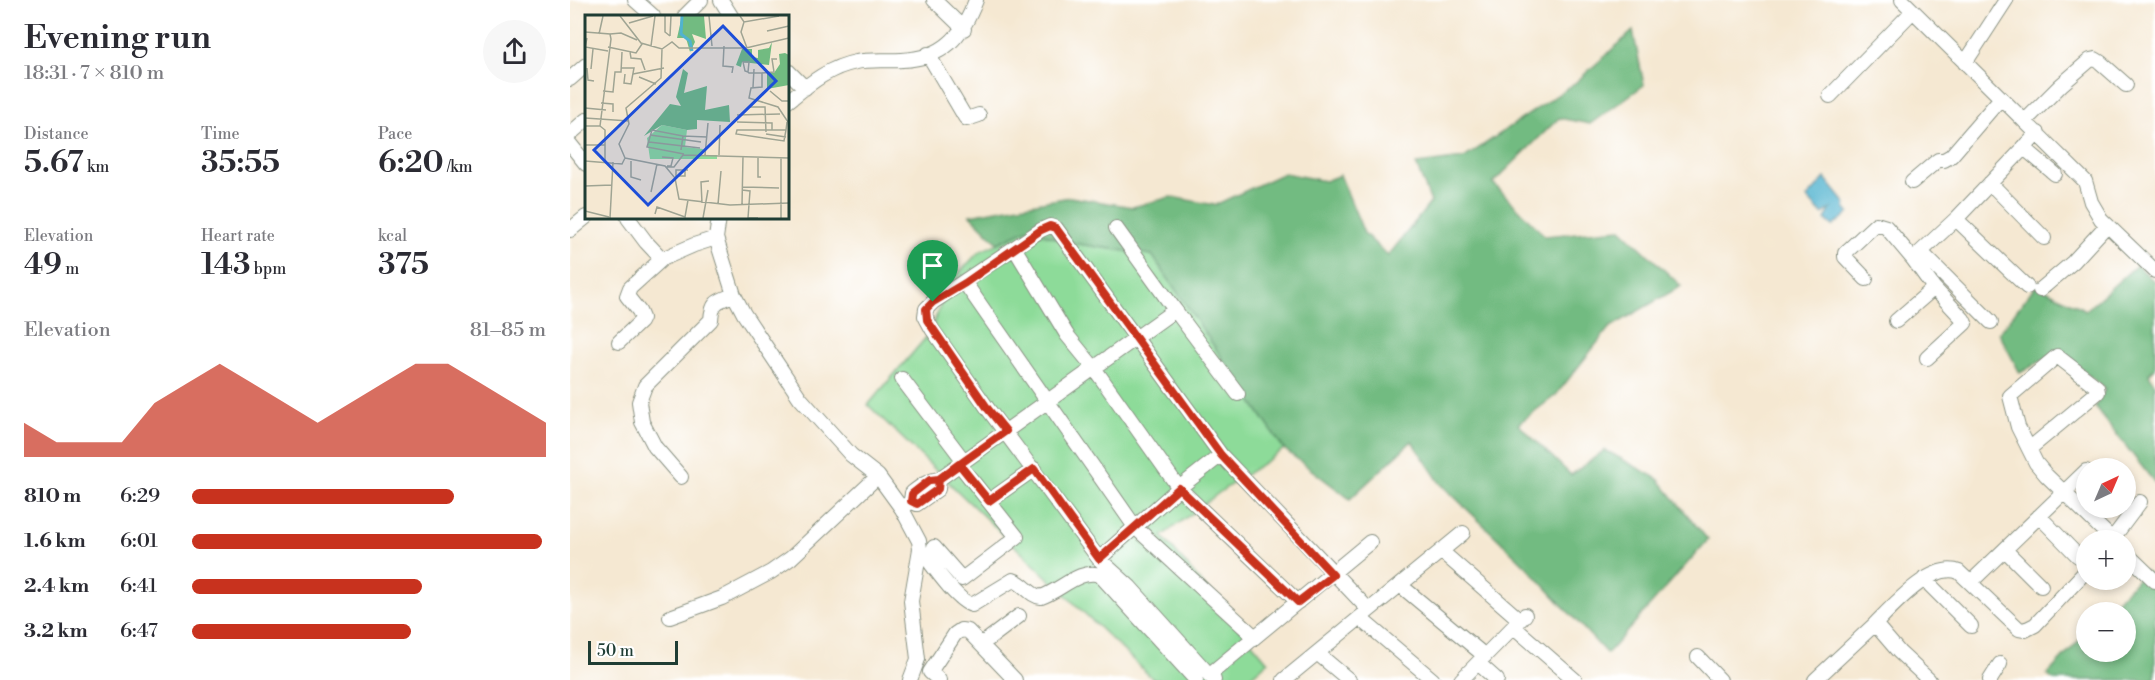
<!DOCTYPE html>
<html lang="en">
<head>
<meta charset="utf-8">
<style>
  :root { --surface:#fff; --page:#f7f7f7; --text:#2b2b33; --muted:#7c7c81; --accent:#c8321e }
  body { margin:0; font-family:"Libre Bodoni",serif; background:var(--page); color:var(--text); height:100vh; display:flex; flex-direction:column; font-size:22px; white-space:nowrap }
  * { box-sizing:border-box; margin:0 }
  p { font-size:20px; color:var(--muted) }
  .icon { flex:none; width:33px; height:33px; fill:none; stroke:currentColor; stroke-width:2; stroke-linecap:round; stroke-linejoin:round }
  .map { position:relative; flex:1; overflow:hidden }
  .details { display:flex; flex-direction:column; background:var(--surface); width:570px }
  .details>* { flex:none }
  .needle { width:39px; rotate:44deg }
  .fabs { position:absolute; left:1506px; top:458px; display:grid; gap:12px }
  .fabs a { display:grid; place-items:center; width:60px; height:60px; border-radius:50%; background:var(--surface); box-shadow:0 3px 9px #0003; font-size:30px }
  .scale { position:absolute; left:18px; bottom:15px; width:90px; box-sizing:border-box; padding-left:6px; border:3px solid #1f3d34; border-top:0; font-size:16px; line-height:21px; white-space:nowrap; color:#1f3d34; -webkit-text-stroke:4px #fff; paint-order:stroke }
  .pin { position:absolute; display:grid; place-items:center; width:51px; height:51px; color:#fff; margin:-62px -26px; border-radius:50% 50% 50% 0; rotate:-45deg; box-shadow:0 0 6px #0007 }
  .pin .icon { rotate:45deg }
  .round { display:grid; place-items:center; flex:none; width:63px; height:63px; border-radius:32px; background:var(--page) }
  .overview { display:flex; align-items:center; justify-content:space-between; height:102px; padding:0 24px }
  h1 { font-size:33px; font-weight:600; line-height:45px }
  .stats { display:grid; grid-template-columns:repeat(3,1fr); gap:9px; height:102px; padding:6px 24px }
  .stats div { display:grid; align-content:center }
  .stats b { font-size:30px; font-weight:600 }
  .stats small { font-size:16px; font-weight:400 }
  .stats p { font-size:16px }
  .chart { height:168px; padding:12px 24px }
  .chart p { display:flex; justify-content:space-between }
  .chart svg { width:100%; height:108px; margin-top:6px; fill:var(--accent); opacity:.7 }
  ul { padding:0 24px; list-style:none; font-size:20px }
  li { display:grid; grid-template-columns:96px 72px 1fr; align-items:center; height:45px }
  li i { height:15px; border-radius:8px; background:var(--accent) }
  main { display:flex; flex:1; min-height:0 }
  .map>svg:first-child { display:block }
  .green { fill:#8ddb99; stroke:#568c66; stroke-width:1.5 }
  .forest { fill:#72bb81; stroke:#487c5a; stroke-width:1.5 }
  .water { fill:#51b3cf; stroke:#387882; stroke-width:1.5 }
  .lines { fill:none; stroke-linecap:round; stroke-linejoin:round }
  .minor-casing { stroke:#8a9283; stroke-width:16 }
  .minor { stroke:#fff; stroke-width:14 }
  .route-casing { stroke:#fff; stroke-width:12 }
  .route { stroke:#c8321e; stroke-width:8 }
  .inset-river { fill:none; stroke:#51b3cf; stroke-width:3 }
  .inset-road { fill:none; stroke:#9fa493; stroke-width:1.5 }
  .view { fill:#1d4ed8; fill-opacity:0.15; stroke:#1d4ed8; stroke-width:3 }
  .inset-edge { fill:none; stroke:#1f3d34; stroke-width:3 }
</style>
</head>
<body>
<main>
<section class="details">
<div class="overview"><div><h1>Evening run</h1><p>18:31 · 7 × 810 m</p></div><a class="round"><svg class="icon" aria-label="share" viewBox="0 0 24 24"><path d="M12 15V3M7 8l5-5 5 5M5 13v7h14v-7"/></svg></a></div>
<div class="stats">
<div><p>Distance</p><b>5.67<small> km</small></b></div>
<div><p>Time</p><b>35:55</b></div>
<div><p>Pace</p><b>6:20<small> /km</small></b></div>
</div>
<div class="stats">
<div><p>Elevation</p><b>49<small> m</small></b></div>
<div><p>Heart rate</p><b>143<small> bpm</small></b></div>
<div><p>kcal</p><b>375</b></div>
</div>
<div class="chart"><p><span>Elevation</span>81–85 m</p>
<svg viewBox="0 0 160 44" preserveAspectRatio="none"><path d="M0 44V30L10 38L20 38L30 38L40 22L50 14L60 6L70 14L80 22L90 30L100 22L110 14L120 6L130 6L140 14L150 22L160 30V44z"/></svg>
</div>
<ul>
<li><b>810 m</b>6:29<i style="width:74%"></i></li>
<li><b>1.6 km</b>6:01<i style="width:99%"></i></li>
<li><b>2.4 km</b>6:41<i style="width:65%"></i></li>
<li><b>3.2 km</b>6:47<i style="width:62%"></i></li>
</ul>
</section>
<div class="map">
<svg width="1585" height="680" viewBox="0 0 1585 680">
  <rect width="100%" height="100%" fill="#fff"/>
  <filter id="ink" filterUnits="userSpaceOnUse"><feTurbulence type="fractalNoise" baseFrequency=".0167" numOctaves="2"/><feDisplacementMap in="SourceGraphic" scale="12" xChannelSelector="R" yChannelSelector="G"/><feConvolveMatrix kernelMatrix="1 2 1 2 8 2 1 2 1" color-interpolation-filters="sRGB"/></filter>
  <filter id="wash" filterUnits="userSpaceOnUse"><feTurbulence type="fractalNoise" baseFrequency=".008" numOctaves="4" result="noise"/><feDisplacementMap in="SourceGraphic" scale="24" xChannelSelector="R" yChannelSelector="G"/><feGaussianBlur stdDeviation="1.35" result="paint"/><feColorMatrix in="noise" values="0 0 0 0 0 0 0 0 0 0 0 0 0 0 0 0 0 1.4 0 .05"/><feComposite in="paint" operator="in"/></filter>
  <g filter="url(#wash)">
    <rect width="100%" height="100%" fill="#f5e8d2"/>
    <path class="green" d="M 458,229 L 501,243 L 583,255 L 714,449 L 650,492 L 592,536 L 698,662 L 677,680 L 584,680 L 298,405 L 359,334 L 380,282 L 409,252 Z"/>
    <path class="forest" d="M 1063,31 L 1074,85 L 1020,124 L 989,118 L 923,183 L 975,236 L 1051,229 L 1111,286 L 1039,328 L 986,395 L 948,424 L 1001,475 L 1035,450 L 1088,479 L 1138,540 L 1037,654 L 957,567 L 870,483 L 842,441 L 780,499 L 714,449 L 582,255 L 501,243 L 458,229 L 428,243 L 400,215 L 500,197 L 563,207 L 601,197 L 645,205 L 714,173 L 755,181 L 770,175 L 794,233 L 818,256 L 861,202 L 846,164 L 894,158 L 1005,83 Z
      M 1567,265 L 1585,282 L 1585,368 L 1579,374 L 1585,385 L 1585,483 L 1525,407 L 1535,389 L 1489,351 L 1450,373 L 1429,333 L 1466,285 L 1516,310 Z
      M 1575,571 L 1585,580 L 1585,680 L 1484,680 L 1477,675 L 1516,633 L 1516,651 L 1556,651 L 1556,612 L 1536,612 Z"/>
    <path class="water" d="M 1255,178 L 1276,204 L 1275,208 L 1279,213 L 1263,226 L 1255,219 L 1261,209 L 1252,214 L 1237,198 Z"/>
  </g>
  <g filter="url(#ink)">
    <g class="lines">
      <defs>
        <path id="minor" d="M 65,0 L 83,16
          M 151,0 L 161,16
          M 364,0 L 394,29
          M 1332,0 L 1515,181 L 1521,202 L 1531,219 L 1585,271
          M 115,16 L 131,0
          M 358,54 L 395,117 L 397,119 L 409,115
          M 1395,63 L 1436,0
          M 218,71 L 235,88
          M 0,79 L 16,65
          M 1260,96 L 1343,11
          M 218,101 C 238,85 259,67 286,62 C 300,59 317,61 332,60 C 374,58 392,37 406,0
          M 1455,121 L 1491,85 L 1520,60 L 1525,59 L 1530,62 L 1556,85
          M 0,134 L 16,120
          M 0,144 L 16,164
          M 1453,147 L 1485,174
          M 1342,182 L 1368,160 L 1374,160 L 1381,156 L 1430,99
          M 1420,183 L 1474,238
          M 58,218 L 76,242 L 92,259 L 124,245 L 146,238
          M 149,218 L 146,238 L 164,295 L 174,314 L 230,398 L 281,455 L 308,476 L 332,509 L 349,541 L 350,549 L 341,601 L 348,659 L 340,680
          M 1386,219 L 1457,287
          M 0,230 L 16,217
          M 445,249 L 497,335 L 524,368 L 609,488 L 728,602
          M 1351,252 L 1421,322
          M 1296,279 L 1275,257 L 1275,253 L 1306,224 L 1316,227 L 1343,259
          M 395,283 L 565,527 L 685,637
          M 1470,290 L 1503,262 L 1537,225
          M 605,310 L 668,394
          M 1326,321 L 1364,288
          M 49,342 L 70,322 L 72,318 L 69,311 L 57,296 L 60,288 L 92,259
          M 1357,358 L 1395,323 L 1393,319 L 1364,288 L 1343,259 L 1386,219 L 1468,133
          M 332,379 L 394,461
          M 1459,449 L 1528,392 L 1527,387 L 1487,356 L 1440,396 L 1448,427 L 1466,463 L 1476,475 L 1543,540
          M 111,477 L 85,447 L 72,422 L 69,402 L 75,386 L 141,320 C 142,301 148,301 164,295
          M 341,501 L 347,504 L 368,489 L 369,479
          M 419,501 L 464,469
          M 332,509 L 341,501 L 342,493 C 351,486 357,481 369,479 L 605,310 L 546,228
          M 1469,516 L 1508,556
          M 1543,538 L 1570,502
          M 364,547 L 392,579 L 447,537 L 389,464
          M 350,549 C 361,563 386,601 402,605 L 443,580 C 454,583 460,596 471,597 C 490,591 510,568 530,575 L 626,680
          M 1435,550 L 1471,586
          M 871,551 L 950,620
          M 1556,553 L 1585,581
          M 529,559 L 609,488 L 651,455 L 799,610
          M 1354,579 L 1401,626
          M 1401,582 L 1516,471
          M 830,585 L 915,656
          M 100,617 L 152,598 L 201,572 L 221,558 L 308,476
          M 790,618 L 863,680
          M 944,627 L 1005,680
          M 412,644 L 449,616
          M 747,653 L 779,680
          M 1128,657 L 1150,680
          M 908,663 L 927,680
          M 639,675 L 800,542
          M 369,680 L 360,672 L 385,634 L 391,630 L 398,631 L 445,680
          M 644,680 L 560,587 L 529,559 L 418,409 L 362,329 L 355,316 L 356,309 L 363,302 L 471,230 L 480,226 L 486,228 L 651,455
          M 714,680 L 893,533
          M 891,680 L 955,615
          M 1245,680 L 1305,624
          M 1359,680 L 1329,652 L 1305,624 C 1322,607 1362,561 1389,572 L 1449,629 L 1455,630 L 1465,625 L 1516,571
          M 1420,680 L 1430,664"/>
      </defs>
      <use href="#minor" class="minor-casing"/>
      <use href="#minor" class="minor"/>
    </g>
  </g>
  <g class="lines" filter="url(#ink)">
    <defs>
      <path id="route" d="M 363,302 L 356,309 L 357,320 L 418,409 L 436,431 L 369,479 L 360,480 L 342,494 L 341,501 L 347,504 L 368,489 L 369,479 L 389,464 L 419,501 L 464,469 L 529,559 L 609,488 L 728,602 L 763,575 L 651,455 L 486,228 L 480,226 L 471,230 L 395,283 L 363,302"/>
    </defs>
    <use href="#route" class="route-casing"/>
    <use href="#route" class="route"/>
  </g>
  <g transform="translate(15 15)">
    <rect width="204" height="204" fill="#f5e8d2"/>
    <path d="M 77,110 L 102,115 L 100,132 L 118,134 L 117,140 L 132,140 L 132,144 L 65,144 L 62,123 Z" fill="#8ddb99"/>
    <path d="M 97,1 L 119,1 L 121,24 L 107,19 L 110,27 L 105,37 L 101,23 L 92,23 ZM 187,27 L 184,50 L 157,47 L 156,52 L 151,50 L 157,34 L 167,34 L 167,42 L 173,43 L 173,35 L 184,33 ZM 200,38 L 204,40 L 204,70 L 182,74 L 182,58 L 189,58 L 195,49 L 194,39 ZM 98,54 L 103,58 L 99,78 L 122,71 L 120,95 L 144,90 L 145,107 L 112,105 L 112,114 L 102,115 L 77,110 L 59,121 L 85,89 L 96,91 L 91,82 Z" fill="#72bb81"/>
    <path class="inset-river" d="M 97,1 L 96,19 L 105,26 L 107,36"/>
    <path class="inset-road" d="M 35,1 L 56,28 L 77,34 L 87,27 L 94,33 L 161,33 L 204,23M 80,1 L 80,17 L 85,21M 124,1 L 127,31M 155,1 L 159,7 L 194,1M 159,7 L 156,17 L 162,33M 44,8 L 68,1M 182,16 L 204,11M 0,17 L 25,19 L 26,24 L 15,111 L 0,111M 14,19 L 18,1M 25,19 L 36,18 L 52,25M 85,21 L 86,1M 2,23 L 0,32 L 23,36M 66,31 L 70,1M 139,31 L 138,51 L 148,52 L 147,58M 23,32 L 51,38 L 57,29M 45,37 L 46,43 L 56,44 L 60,55M 192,44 L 187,44 L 189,57 L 177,58 L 177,72 L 166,73 L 164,83 L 193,92 L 203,107M 2,53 L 3,65 L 9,66M 36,53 L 49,53 L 46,69 L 39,68 L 40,59M 6,54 L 8,34M 163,57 L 164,47 L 158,47 L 160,56 L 163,57 L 164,58 L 177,58M 48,59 L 79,53M 54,62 L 71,69M 168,72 L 169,54M 18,76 L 28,77 L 30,57 L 36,57 L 37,37M 185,76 L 197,86 L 204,86M 16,88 L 28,89 L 28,97M 163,92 L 180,92 L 181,117M 0,93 L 21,95M 152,100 L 195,99M 0,103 L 44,106M 152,107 L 187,108 L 187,115M 15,111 L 20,115 L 20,146M 201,115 L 199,126 L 151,119 L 152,115 L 201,115 L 202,107M 181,119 L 201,122M 65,120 L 116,127M 98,121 L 67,115 L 62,132 L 99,139M 64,127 L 115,133M 0,130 L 20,130M 96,135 L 98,121 L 122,122M 120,140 L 123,108M 134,140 L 135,110M 77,142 L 88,143 L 86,151 L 82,151M 173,142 L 173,162 L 176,162M 40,143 L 80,151 L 90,163 L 94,184 L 145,190 L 204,188M 40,143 L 34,129 L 44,109 L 41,93 L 76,63 L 77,34M 196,143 L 196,203M 0,146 L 37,149 L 40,143M 46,146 L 46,162 L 56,165M 81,152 L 89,152 L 98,140 L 204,143M 100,155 L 100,161 L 91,161 L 91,155 L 103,155M 0,171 L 27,170M 157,172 L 194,173M 157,175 L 165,176 L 163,203 L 173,203M 66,177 L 72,149M 117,188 L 116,167 L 124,166M 133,189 L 136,156M 157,190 L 158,141M 0,196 L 24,202M 70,199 L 72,192 L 100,202 L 103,185M 25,203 L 28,147M 118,203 L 123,175"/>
    <path class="view" d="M 138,11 L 191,66 L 63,190 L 9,135 Z"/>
    <rect width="204" height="204" class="inset-edge"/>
  </g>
</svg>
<div class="fabs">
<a><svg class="needle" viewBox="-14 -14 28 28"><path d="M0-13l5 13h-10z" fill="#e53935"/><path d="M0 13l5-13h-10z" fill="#7c7c81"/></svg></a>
<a>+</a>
<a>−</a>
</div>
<div class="scale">50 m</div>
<div class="pin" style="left:363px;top:302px;background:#1e9e55"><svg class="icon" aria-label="arrive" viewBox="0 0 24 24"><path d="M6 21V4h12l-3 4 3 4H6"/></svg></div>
</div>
</main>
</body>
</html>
